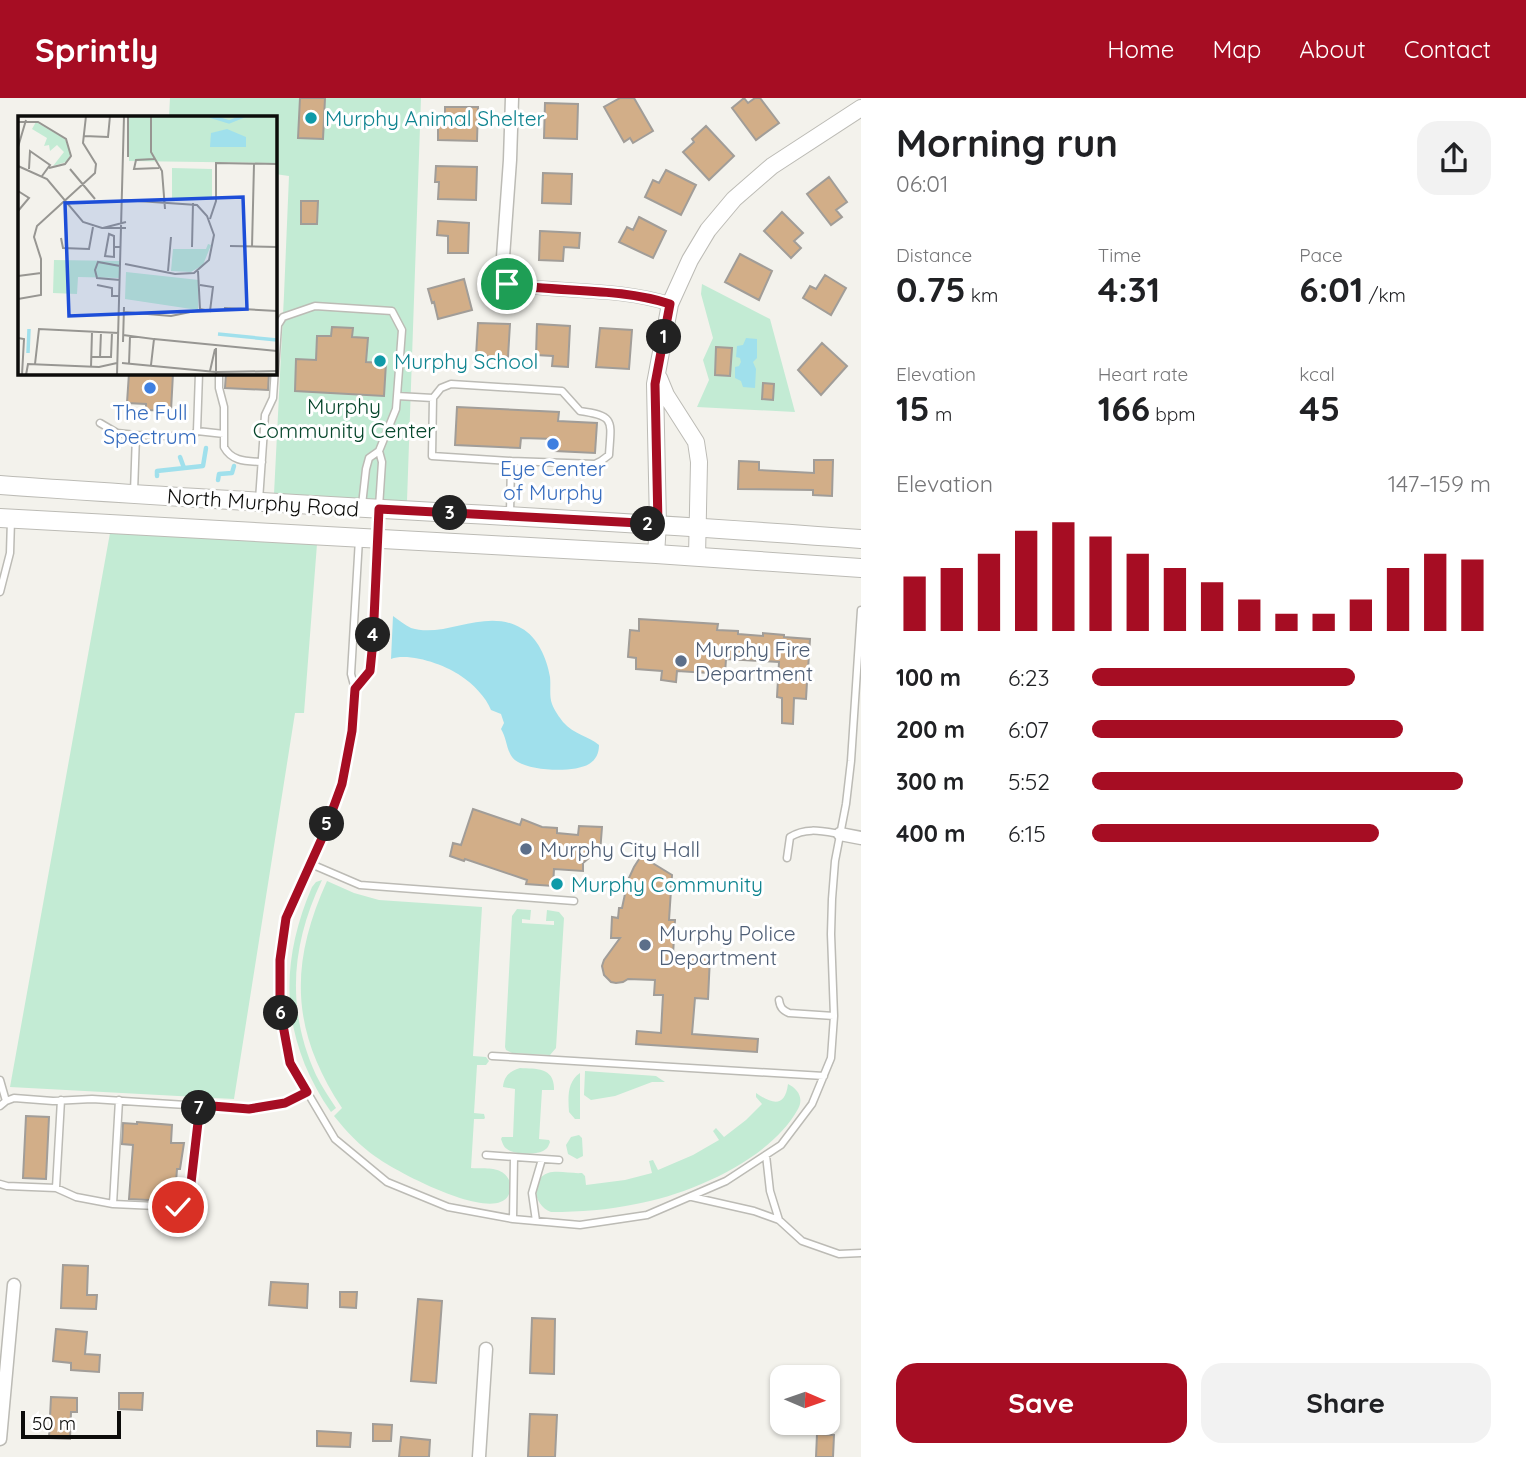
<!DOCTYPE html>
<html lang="en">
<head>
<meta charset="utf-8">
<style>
  :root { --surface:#fff; --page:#f2f2f2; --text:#202124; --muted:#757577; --accent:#a60d23 }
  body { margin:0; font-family:Quicksand,sans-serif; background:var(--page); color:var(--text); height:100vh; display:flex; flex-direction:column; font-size:26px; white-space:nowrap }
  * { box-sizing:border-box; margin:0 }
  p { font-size:23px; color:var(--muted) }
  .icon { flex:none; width:38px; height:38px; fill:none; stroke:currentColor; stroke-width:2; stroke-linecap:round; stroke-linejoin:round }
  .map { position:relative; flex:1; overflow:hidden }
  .panel { display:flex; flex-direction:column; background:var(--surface); width:665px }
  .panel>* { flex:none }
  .needle { width:46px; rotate:92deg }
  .fabs { position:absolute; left:770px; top:1267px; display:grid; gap:14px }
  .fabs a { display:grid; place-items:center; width:70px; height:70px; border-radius:14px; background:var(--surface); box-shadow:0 2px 5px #0004; font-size:35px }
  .scale { position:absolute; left:21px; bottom:18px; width:100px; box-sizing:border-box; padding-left:7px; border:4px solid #0c0c0a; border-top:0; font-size:19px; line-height:24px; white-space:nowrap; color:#0c0c0a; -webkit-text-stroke:5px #fff; paint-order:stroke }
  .pin { position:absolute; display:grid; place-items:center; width:60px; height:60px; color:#fff; margin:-30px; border:4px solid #fff; border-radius:50%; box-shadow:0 2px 7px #0007 }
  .km { position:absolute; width:35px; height:35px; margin:-18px; border-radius:50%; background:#222; color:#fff; font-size:19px; line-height:35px; text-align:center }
  .round { display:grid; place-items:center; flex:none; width:74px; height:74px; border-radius:21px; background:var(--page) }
  .overview { display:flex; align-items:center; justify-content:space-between; height:119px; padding:0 35px }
  h1 { font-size:38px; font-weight:700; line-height:52px }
  .metrics { display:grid; grid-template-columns:repeat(3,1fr); gap:10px; height:119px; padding:7px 35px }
  .metrics div { display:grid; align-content:center }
  .metrics b { font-size:35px; font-weight:700 }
  .metrics small { font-size:19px; font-weight:400 }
  .metrics p { font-size:19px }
  .chart { height:196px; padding:14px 35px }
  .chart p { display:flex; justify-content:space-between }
  .chart svg { width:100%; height:126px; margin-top:7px; stroke:var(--accent); stroke-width:6 }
  .action { display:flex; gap:14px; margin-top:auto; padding:14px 35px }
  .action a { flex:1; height:80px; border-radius:21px; background:var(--accent); color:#fff; font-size:28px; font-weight:700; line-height:80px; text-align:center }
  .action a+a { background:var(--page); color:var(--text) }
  ul { padding:0 35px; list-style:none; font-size:23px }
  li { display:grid; grid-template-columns:112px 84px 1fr; align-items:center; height:52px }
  li i { height:18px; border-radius:9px; background:var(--accent) }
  header { display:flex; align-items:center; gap:42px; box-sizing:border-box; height:98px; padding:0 35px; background:var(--accent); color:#fff }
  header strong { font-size:33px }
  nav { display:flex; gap:38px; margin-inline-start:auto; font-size:24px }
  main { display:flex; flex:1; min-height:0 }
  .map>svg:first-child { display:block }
  .green { fill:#c3ebd4 }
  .water { fill:#a0e0ec }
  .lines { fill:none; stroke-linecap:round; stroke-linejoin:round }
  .stream { stroke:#a0e0ec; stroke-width:4.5 }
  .building { fill:#d2ae88; stroke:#a19d98; stroke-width:2 }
  .service-casing { stroke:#bcbbb5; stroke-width:9 }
  .minor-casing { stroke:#bcbbb5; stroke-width:15 }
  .tertiary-casing { stroke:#bcbbb5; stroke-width:18 }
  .secondary-casing { stroke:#bcbbb5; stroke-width:20 }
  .service { stroke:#fff; stroke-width:6 }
  .minor { stroke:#fff; stroke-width:12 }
  .tertiary { stroke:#fff; stroke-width:16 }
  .secondary { stroke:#fff; stroke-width:18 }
  .route-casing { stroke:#fff; stroke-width:14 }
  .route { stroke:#a60d23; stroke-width:9 }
  .culture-dot { fill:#0f9aa8; stroke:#fff; stroke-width:2.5 }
  .shop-dot { fill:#3f7fe0; stroke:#fff; stroke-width:2.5 }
  .service-dot { fill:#5c6f8a; stroke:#fff; stroke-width:2.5 }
  .labels { text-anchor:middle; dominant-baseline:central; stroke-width:6; stroke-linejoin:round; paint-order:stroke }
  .culture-label { font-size:21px; fill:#0d838f; stroke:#fff; text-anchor:start }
  .park-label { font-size:21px; fill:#06462b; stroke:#fff }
  .shop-label { font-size:21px; fill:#366cbe; stroke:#fff }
  .street-label { font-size:21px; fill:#0c0c0a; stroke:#fff }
  .service-label { font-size:21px; fill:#4e5e75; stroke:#fff; text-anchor:start }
  .inset-river { fill:none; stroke:#a0e0ec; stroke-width:3.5 }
  .inset-road { fill:none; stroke:#979692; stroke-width:2 }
  .view { fill:#1d4ed8; fill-opacity:0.15; stroke:#1d4ed8; stroke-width:3.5 }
  .inset-edge { fill:none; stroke:#0c0c0a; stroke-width:3.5 }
</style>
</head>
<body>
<header>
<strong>Sprintly</strong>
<nav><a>Home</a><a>Map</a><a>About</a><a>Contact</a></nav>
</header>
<main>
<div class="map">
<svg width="861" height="1359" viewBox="0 0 861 1359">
  <rect width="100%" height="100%" fill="#f3f2ec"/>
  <path class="green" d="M 170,0 L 421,0 L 407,403 L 274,396 L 284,197 L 289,78 L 275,76 L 275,19 L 169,19 Z
    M 702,186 L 770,221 L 795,314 L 697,309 L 709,282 L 703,262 L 713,240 L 701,196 Z
    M 110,435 L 317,446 L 304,615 L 295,615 L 234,1001 L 10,989 Z
    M 322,782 C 291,847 286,911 316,977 C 322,989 329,999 336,1010 L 331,1014 C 281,942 278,868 312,789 L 316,784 Z
    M 327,783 L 354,795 L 379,802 L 482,809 L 473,958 L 486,959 L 489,963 L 486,967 L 477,967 L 474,1015 L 484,1016 L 485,1020 L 484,1021 L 474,1021 L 471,1070 C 483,1071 502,1067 509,1082 C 511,1087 511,1093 508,1098 C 492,1125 395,1073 376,1059 C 360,1048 346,1033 334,1018 L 342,1010 C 291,933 289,867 327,783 Z
    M 517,811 L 531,812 L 530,822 L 522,821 L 522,825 L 554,827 L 554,823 L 546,823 L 547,812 L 559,814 L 564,820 L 556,950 L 550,957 L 512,955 L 506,952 L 505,949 L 512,818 Z
    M 520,970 C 536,971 555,969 554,992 L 542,992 L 539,1041 L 549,1042 L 550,1044 C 548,1049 548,1050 543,1053 C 535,1057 515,1057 507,1051 C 503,1048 503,1046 501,1041 L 502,1039 L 513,1039 L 515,991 L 503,989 C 504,978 510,973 520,970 Z
    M 585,973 L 656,978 L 665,984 L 652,984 L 615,998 L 591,1002 L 584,997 Z
    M 580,975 L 580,1021 L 575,1021 L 569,1014 C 568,999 567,984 580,975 Z
    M 788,986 C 798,991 804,1000 798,1011 C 770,1062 690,1096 636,1106 C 608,1112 580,1114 551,1114 C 534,1108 529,1082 548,1075 C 558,1072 572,1076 582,1075 L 585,1078 L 586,1087 L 625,1082 L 652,1075 L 649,1063 L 653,1062 L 658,1072 L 693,1057 L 719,1042 L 713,1033 L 716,1030 L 724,1039 L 746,1022 L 762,1006 L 756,999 L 756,995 C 772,1006 785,1010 788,986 Z
    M 579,1037 L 582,1040 L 583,1058 L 577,1061 L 568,1056 L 566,1047 L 571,1039 Z"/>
  <path class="water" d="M 746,240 L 757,241 L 757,260 L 753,264 L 756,271 L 755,290 L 743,289 L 741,283 L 735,280 L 735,269 L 739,268 L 741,264 L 740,260 L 736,259 L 737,248 L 743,247 Z
    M 393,518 C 399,522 405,527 411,530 C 445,541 485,509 521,530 C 538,539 547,561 550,579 C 551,588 549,598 552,606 C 554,612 560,620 563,624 C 574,637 589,638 599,647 C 599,655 596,662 589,666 C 574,675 533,673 518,664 C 506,658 508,642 501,631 L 504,625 L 501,616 L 491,612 C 486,599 473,586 461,578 C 446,567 409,554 391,561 Z"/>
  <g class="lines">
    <path class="stream" d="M 180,359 L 184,370
      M 157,378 L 157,373 L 203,368 L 206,350
      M 218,382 L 219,376 L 232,375 L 234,368"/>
  </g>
  <path class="building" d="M 300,0 L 325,0 L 323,41 L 298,40 Z
    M 620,0 L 634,0 L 653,33 L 633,45 L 630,40 L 624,44 L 604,9 Z
    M 744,0 L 748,5 L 755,0 L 760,0 L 779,25 L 756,42 L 732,10 Z
    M 545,5 L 578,6 L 577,41 L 544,40 Z
    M 445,9 L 478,9 L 477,43 L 438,42 L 438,26 L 445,27 Z
    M 706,28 L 734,58 L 709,82 L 683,54 L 694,44 L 692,41 Z
    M 436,68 L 477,69 L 476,102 L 438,101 L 439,84 L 435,84 Z
    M 666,72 L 696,87 L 681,117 L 645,99 L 653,82 L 659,85 Z
    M 543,75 L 572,76 L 571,106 L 542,105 Z
    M 829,79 L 847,104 L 836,112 L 842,119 L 831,127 L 807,96 Z
    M 301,103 L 318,103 L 317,126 L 301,126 Z
    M 782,114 L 803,135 L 794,143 L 801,150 L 791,160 L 764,133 Z
    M 639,119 L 666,133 L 653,160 L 619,144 L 627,129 L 633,132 Z
    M 438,123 L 469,125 L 468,155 L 448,155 L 448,138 L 437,137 Z
    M 540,133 L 580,135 L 579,150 L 564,149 L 563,163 L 539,162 Z
    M 740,156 L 772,173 L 759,202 L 725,184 Z
    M 825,177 L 846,190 L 831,217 L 803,200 L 810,188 L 816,191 Z
    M 464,181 L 472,212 L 438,221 L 434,204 L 432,205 L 428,191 Z
    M 478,225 L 510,226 L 508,259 L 476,258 Z
    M 537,226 L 570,228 L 568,269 L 552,268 L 553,258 L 536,257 Z
    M 332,229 L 353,230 L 352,239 L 368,240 L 366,264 L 386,265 L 384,298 L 295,293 L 296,261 L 316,262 L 317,238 L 331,238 Z
    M 600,230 L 632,232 L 629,271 L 596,269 Z
    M 822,245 L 847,268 L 821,297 L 798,272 Z
    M 716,249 L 732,250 L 730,278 L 715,277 Z
    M 129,275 L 173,275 L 171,313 L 146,312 L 146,306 L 127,305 Z
    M 226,275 L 269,275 L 268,292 L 225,290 Z
    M 763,285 L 774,286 L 773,302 L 762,301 Z
    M 457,309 L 559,314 L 558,323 L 597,325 L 595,355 L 555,353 L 555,341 L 521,340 L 520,350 L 455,347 Z
    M 814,362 L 833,362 L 832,398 L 813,397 L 813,392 L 738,391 L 739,363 L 759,364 L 759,372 L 814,375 Z
    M 639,521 L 718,526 L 717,532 L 738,533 L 738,536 L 763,538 L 763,535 L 784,537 L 784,539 L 810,541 L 808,572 L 811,573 L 810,584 L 807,584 L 806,601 L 794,600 L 793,626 L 782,625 L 782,600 L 777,599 L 779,564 L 726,561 L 725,576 L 677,573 L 676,584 L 661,582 L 662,573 L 636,571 L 636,560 L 628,559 L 630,532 L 639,533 Z
    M 473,711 L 520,727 L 522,721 L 542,729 L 557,730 L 557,735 L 578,737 L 579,728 L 602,729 L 600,755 L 595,755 L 583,765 L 583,773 L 554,771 L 553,788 L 526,786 L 527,782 L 465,761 L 464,763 L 450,758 L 453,745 L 461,747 Z
    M 641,758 L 672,777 L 669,822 L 675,822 L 673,857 L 710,859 L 708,901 L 695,900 L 692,936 L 758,941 L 757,954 L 636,946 L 637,933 L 661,935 L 663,897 L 654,897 L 655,882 L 628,881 L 623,884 L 616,885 L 611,884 L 604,877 L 602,868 L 604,862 L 620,840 L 611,840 L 612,819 L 618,820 L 619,810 L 622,810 L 628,782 L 634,769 Z
    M 26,1018 L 49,1019 L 46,1081 L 23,1080 Z
    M 137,1024 L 172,1027 L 171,1045 L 184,1045 L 180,1071 L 177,1071 L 176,1084 L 170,1084 L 168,1103 L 129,1101 L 133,1047 L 122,1046 L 123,1025 L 137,1026 Z
    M 63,1167 L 88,1168 L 87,1197 L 97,1197 L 96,1211 L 61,1210 Z
    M 271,1184 L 308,1186 L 307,1210 L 269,1207 Z
    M 340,1194 L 357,1194 L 356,1210 L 340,1209 Z
    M 418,1201 L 442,1203 L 436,1285 L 411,1283 Z
    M 532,1220 L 555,1221 L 554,1276 L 530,1275 Z
    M 56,1231 L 87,1234 L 85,1256 L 100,1257 L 99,1274 L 71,1272 L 71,1265 L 53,1263 Z
    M 119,1295 L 143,1295 L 142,1312 L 119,1311 Z
    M 51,1299 L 77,1300 L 77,1314 L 71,1314 L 70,1341 L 49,1340 Z
    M 530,1316 L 557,1317 L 555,1359 L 528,1359 Z
    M 373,1326 L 392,1327 L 391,1343 L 373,1343 Z
    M 317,1333 L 351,1335 L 350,1349 L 317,1348 Z
    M 817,1336 L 834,1337 L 833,1359 L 816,1359 Z
    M 401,1339 L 430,1342 L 429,1359 L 399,1359 Z"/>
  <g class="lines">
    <defs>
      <path id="service" d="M 219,275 L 219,290 L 224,309 L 224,349 C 232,364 247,363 262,364
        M 397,298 L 433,300
        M 100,325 L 117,335 L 136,337
        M 197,333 L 224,336
        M 379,353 L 382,364 L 379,409
        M 134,394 L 136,337 L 192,339 L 197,333 L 199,275
        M 259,402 L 265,317 L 273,300 L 278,227 L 283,219 L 315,208 L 392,213 L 402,232 L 396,311 L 379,353 L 369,360 L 366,371 L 362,407
        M 510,416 L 511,363 L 432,358 L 433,300 L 441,290 L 451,286 L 562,293 L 580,313 C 616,318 611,323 609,357 L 601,363 L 595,366 L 511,363
        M 359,441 L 351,576 L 355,591 L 352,633 L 342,686 L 323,738 L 286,820 L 280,862 L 280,911 L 290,965 L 335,1041 L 387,1084 L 448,1109 L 513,1121 L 580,1127 L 647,1117 L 726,1083 L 781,1047 L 812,1006 L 831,960 L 834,918 L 831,836 L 832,801 L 835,763 L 846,706 L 851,663 L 861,512
        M 0,494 L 10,455 L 11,422
        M 355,591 L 370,573 L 373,543 L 377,444
        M 787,760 L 790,739 C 806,729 822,733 840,736
        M 311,766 L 360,787 L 574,803
        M 779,902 C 780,909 782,912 789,915 L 834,918
        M 492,958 L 824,978
        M 0,982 L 6,1003
        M 0,1008 L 6,1003 L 14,1000 L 53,1003 L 92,1001 L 249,1011 L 285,1005 L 307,994
        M 486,1057 L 559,1062
        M 766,1057 L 770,1093 L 779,1122
        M 0,1086 L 7,1088 L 56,1090 L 76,1099 L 113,1106 L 178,1109 L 186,1103 L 191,1085 L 199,1007
        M 56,1090 L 61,1002
        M 692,1099 L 754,1113 L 779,1122 L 802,1143 L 839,1156 L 861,1155
        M 113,1106 L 119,1002
        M 513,1121 L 514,1059
        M 536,1123 L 532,1095 L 542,1061"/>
      <path id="minor" d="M 512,0 L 510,62 L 502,173 L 507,186 C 561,195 617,189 670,206
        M 840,736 L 861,740
        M 0,1341 L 14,1187
        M 479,1359 L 486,1251"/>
      <path id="tertiary" d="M 659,280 L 666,297 L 696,344 L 699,364 L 697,459
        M 656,456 L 658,426 L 655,286 L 670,206 L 690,162 L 708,132 L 734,101 L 772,68 L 861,10"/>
      <path id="secondary" d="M 0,387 C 287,408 574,419 861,441
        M 0,420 L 656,456 L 861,470"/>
    </defs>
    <use href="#service" class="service-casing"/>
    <use href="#minor" class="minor-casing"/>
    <use href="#tertiary" class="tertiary-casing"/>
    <use href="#secondary" class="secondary-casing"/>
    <use href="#service" class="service"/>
    <use href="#minor" class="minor"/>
    <use href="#tertiary" class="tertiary"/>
    <use href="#secondary" class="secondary"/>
  </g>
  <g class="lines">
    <defs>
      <path id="route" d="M 178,1109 L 186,1103 L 191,1085 L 200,1007 L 249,1011 L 285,1005 L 307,994 L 290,965 L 280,911 L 280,862 L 286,820 L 323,738 L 342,686 L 352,633 L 355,591 L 370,573 L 373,543 L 379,411 L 658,426 L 655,286 L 670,206 C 617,189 561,195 507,186"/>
    </defs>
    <use href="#route" class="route-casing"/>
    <use href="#route" class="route"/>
  </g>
  <g class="culture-dot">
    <circle cx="311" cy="20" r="7"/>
    <circle cx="380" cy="263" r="7"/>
    <circle cx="557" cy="786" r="7"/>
  </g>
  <g class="shop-dot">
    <circle cx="150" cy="290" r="7"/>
    <circle cx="553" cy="346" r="7"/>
  </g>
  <g class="service-dot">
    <circle cx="681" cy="563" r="7"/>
    <circle cx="526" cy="751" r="7"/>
    <circle cx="645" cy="847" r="7"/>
  </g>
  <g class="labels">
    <g class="culture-label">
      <text x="325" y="20">Murphy Animal Shelter</text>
      <text x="394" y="263">Murphy School</text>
      <text x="571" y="786">Murphy Community</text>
    </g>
    <g class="park-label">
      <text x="344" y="308">Murphy<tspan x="344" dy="24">Community Center</tspan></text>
    </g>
    <g class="shop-label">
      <text x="150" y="314">The Full<tspan x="150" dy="24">Spectrum</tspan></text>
      <text x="553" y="370">Eye Center<tspan x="553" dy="24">of Murphy</tspan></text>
    </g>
    <g class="street-label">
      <text transform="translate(263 404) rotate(4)">North Murphy Road</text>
    </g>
    <g class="service-label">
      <text x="695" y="551">Murphy Fire<tspan x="695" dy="24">Department</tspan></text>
      <text x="540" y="751">Murphy City Hall</text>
      <text x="659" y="835">Murphy Police<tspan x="659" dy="24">Department</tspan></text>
    </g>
  </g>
  <g transform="translate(18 18)">
    <rect width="259" height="259" fill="#f3f2ec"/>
    <path d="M 111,0 L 259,0 L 259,47 L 111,45 ZM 18,6 L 47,23 L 53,38 L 48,46 L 35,50 L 46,36 L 39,29 L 32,35 L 31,29 L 26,30 L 29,22 L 14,13 ZM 154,52 L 194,53 L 194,83 L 154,82 ZM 190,128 L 193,129 L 185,149 L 173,156 L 153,155 L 155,133 L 188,133 ZM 36,144 L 102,145 L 102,162 L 60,161 L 59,178 L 35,177 ZM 108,156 L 181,164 L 180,194 L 107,183 Z" fill="#c3ebd4"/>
    <path d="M 209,13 L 228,21 L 228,31 L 192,31 L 193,17 Z" fill="#a0e0ec"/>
    <path class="inset-river" d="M 192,0 L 211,6 L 226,0M 200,218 L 259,224M 10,237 L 11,213"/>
    <path class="inset-road" d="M 133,0 L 133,36 L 144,55 L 147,93M 0,6 L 20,6 L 48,23 L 53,40 L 47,48 L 31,52M 66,20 L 90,21 L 92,0M 0,31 L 8,4M 110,41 L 110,0M 136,43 L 118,44 L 116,53 L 141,52M 0,50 L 29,63 L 65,106 L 84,112 L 108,112M 11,53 L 12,35 L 32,49 L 24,60M 52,53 L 77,83M 0,75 L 11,82 L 0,95M 105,84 L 179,89 L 189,100 L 196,119 L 191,144 L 176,157 L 157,158 L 107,148M 192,103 L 198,85 L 198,47 L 259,48M 85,112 L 108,106M 43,122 L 45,132 L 71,133 L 75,111M 212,130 L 259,131M 96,131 L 96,120 L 91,118 L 87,140 L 96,141 L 96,131 L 103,131M 174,131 L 175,87M 234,131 L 236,48M 150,155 L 153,121M 180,155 L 182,193 L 192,195 L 195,171 L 182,169M 0,160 L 23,157M 102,164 L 79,162 L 77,154 L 80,146 L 102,150M 79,169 L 94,172 L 94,180 L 101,180M 0,183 L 23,179 L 23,143 L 16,121 L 19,110 L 77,57 L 78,48 L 65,27 L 68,0M 206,192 L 259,195M 106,196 L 153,200 L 182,194M 105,219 L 136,223 L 133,249M 0,222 L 6,223 L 4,259M 136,223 L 259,235M 105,226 L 106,191M 198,232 L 198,258M 74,241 L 93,241 L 94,217M 82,242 L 83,216M 104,247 L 198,256 L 259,255M 17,248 L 21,213 L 101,217M 111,248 L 112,220M 73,251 L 74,216M 192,255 L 197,233M 8,259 L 10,248 L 81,251 L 99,247M 99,259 L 106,0"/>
    <path class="view" d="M 225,81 L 229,193 L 51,200 L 47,87 Z"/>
    <rect width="259" height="259" class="inset-edge"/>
  </g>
</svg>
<div class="fabs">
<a><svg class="needle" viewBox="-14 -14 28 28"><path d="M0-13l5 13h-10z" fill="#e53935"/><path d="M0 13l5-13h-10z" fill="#757577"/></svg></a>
</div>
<div class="scale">50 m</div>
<div class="pin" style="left:507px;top:186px;background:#1e9e55"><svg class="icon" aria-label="arrive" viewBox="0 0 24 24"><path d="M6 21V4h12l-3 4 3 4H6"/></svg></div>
<div class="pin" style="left:178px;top:1109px;background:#d93025"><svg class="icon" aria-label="check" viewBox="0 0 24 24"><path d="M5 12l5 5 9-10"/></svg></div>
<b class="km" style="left:664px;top:239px">1</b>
<b class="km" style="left:648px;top:426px">2</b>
<b class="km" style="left:450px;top:415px">3</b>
<b class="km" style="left:373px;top:537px">4</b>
<b class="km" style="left:327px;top:726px">5</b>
<b class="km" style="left:281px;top:915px">6</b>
<b class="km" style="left:199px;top:1010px">7</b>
</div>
<section class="panel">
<div class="overview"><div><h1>Morning run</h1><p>06:01</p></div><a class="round"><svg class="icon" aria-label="share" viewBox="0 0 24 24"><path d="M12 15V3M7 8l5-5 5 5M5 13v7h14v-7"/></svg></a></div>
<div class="metrics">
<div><p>Distance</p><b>0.75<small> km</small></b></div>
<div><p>Time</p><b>4:31</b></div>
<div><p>Pace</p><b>6:01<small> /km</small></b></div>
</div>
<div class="metrics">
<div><p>Elevation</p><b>15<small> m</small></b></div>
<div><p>Heart rate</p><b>166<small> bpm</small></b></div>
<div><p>kcal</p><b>45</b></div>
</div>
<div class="chart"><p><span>Elevation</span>147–159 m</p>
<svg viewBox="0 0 160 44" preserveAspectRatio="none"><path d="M5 44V25M15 44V22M25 44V17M35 44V9M45 44V6M55 44V11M65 44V17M75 44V22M85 44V27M95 44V33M105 44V38M115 44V38M125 44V33M135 44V22M145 44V17M155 44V19"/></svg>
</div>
<ul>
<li><b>100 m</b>6:23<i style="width:66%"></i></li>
<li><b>200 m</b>6:07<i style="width:78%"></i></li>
<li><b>300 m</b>5:52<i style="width:93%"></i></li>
<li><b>400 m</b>6:15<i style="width:72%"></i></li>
</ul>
<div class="action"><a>Save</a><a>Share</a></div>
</section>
</main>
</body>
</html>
